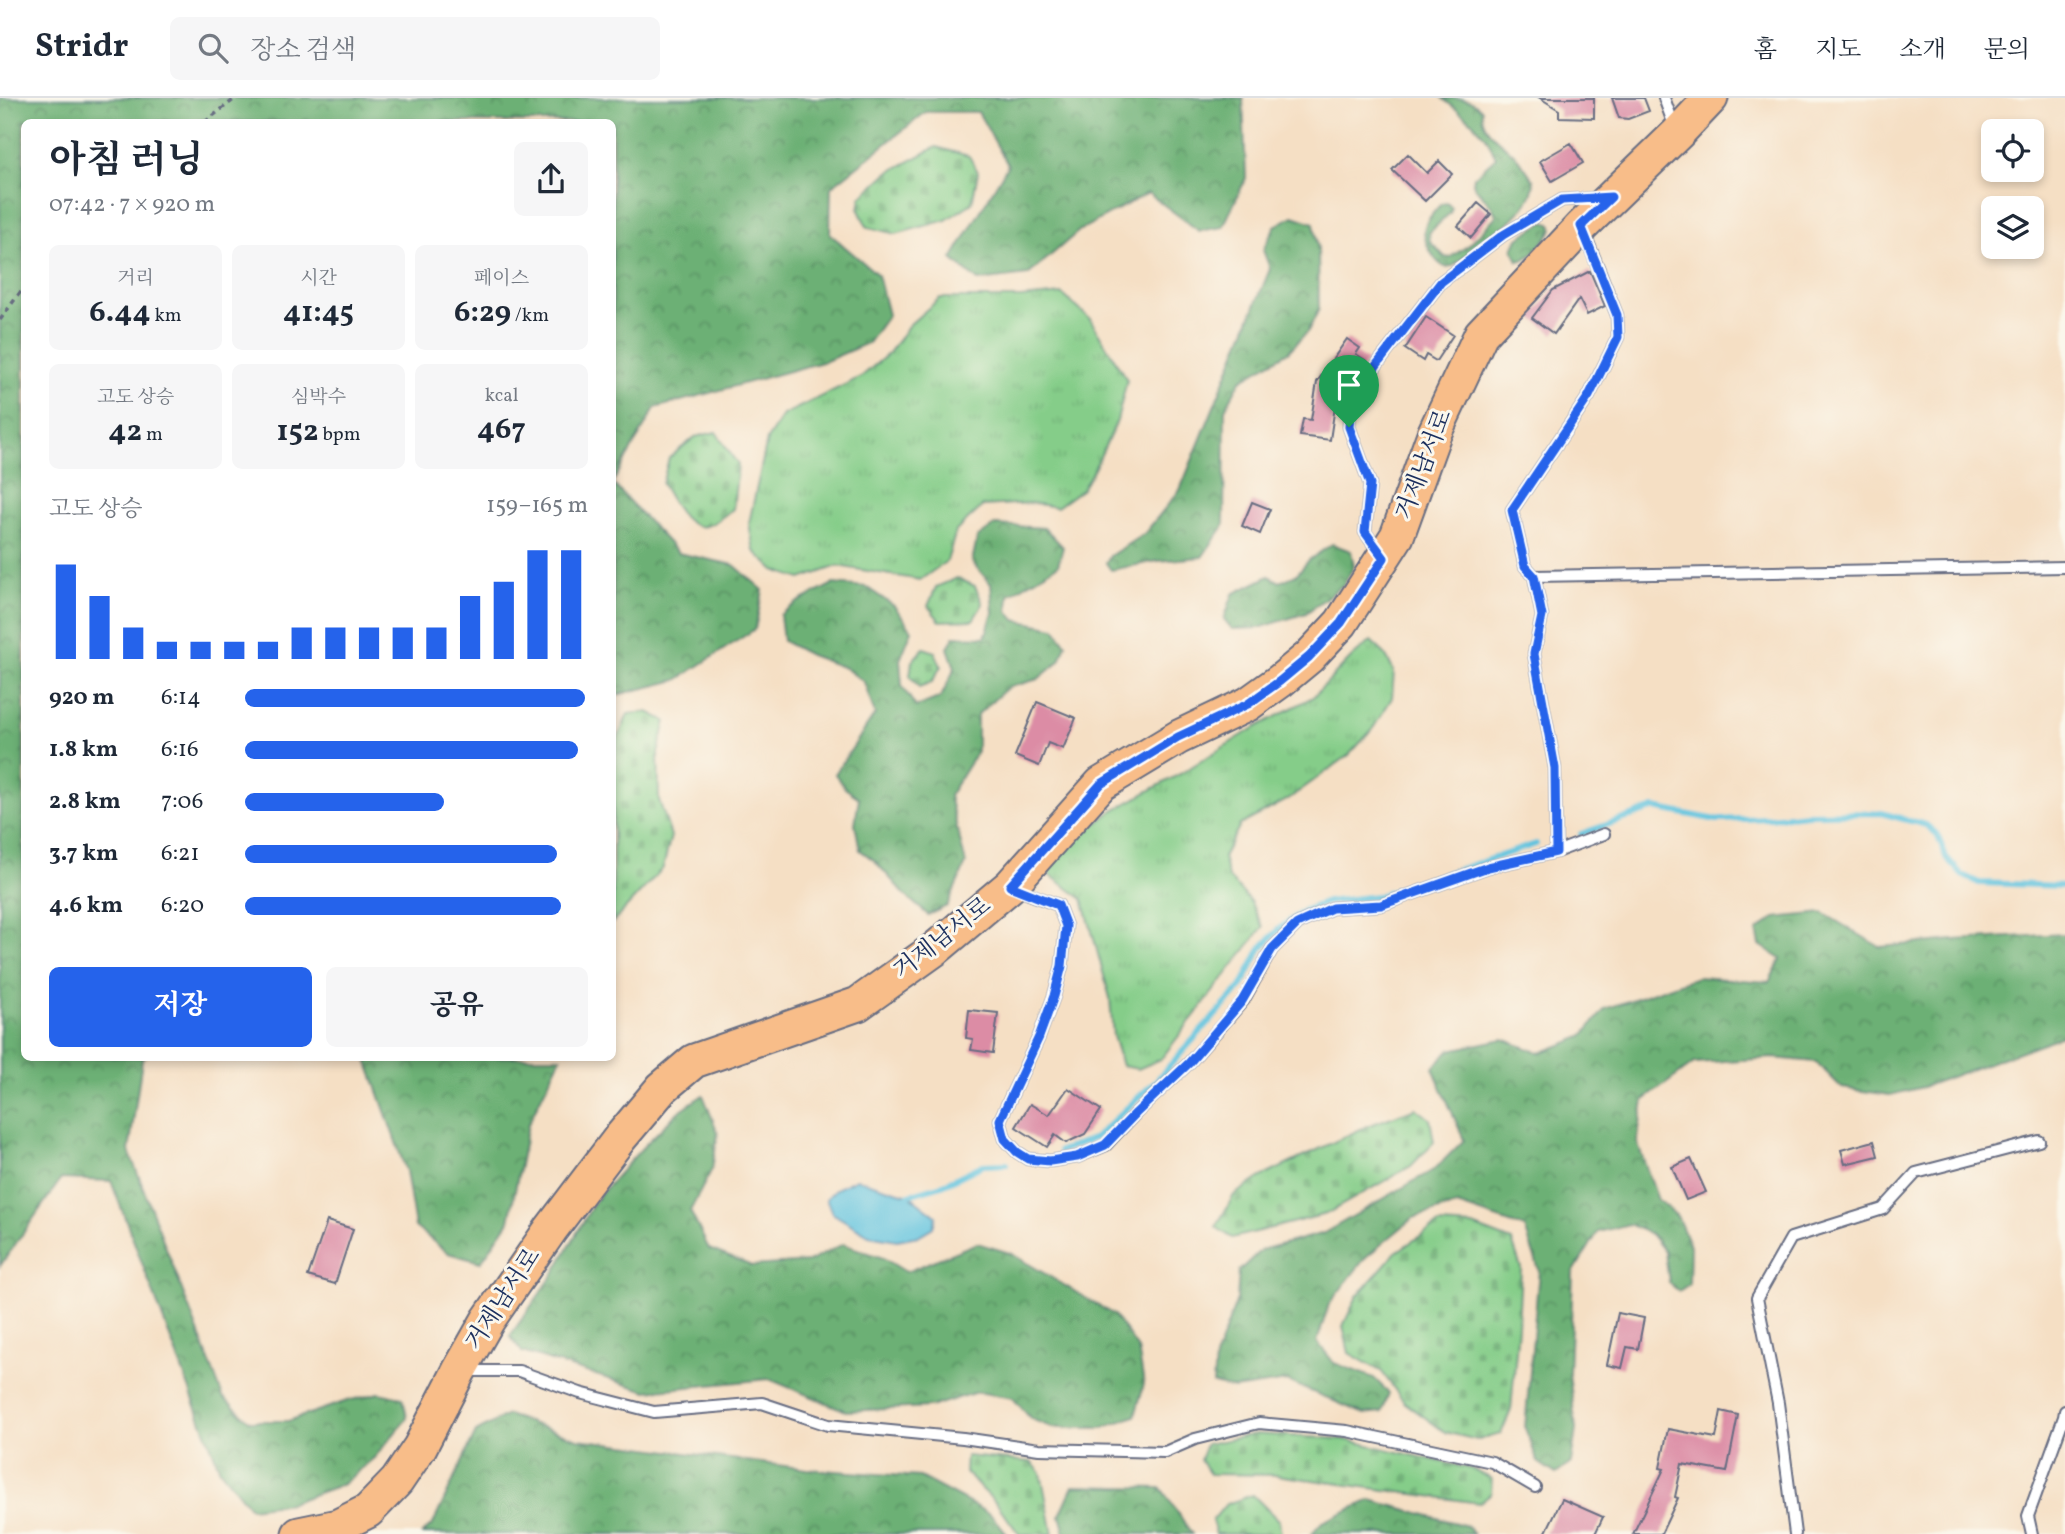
<!DOCTYPE html>
<html lang="ko">
<head>
<meta charset="utf-8">
<style>
  :root { --surface:#fff; --page:#f6f6f7; --text:#1f2937; --muted:#747a83; --line:#e0e1e3; --accent:#2563eb }
  body { margin:0; font-family:Vollkorn,"Noto Serif KR",serif; background:var(--page); color:var(--text); height:100vh; display:flex; flex-direction:column; font-size:26px; white-space:nowrap }
  * { box-sizing:border-box; margin:0 }
  p { font-size:23px; color:var(--muted) }
  .icon { flex:none; width:38px; height:38px; fill:none; stroke:currentColor; stroke-width:2; stroke-linecap:round; stroke-linejoin:round }
  .map { position:relative; flex:1; overflow:hidden }
  .details { position:absolute; left:21px; top:21px; width:595px; height:942px; display:flex; flex-direction:column; background:var(--surface); border-radius:10px; box-shadow:0 4px 10px #0003 }
  .details>* { flex:none }
  .buttons { position:absolute; left:1981px; top:21px; display:grid; gap:14px }
  .buttons a { display:grid; place-items:center; width:63px; height:63px; border-radius:10px; background:var(--surface); box-shadow:0 4px 10px #0003; font-size:35px }
  .pin { position:absolute; display:grid; place-items:center; width:60px; height:60px; color:#fff; margin:-72px -30px; border-radius:50% 50% 50% 0; rotate:-45deg; box-shadow:0 0 7px #0007 }
  .pin .icon { rotate:45deg }
  .round { display:grid; place-items:center; flex:none; width:74px; height:74px; border-radius:10px; background:var(--page) }
  .summary { display:flex; align-items:center; justify-content:space-between; height:119px; padding:0 28px }
  h1 { font-size:38px; font-weight:700; line-height:52px }
  .metrics { display:grid; grid-template-columns:repeat(3,1fr); gap:10px; height:119px; padding:7px 28px }
  .metrics div { display:grid; align-content:center; border-radius:10px; background:var(--page); text-align:center }
  .metrics b { font-size:30px; font-weight:700 }
  .metrics small { font-size:19px; font-weight:400 }
  .metrics p { font-size:19px }
  .chart { height:196px; padding:14px 28px }
  .chart p { display:flex; justify-content:space-between }
  .chart svg { width:100%; height:126px; margin-top:7px; stroke:var(--accent); stroke-width:6 }
  .action { display:flex; gap:14px; margin-top:auto; padding:14px 28px }
  .action a { flex:1; height:80px; border-radius:10px; background:var(--accent); color:#fff; font-size:28px; font-weight:700; line-height:80px; text-align:center }
  .action a+a { background:var(--page); color:var(--text) }
  ul { padding:0 28px; list-style:none; font-size:23px }
  li { display:grid; grid-template-columns:112px 84px 1fr; align-items:center; height:52px }
  li i { height:18px; border-radius:9px; background:var(--accent) }
  header { display:flex; align-items:center; gap:42px; box-sizing:border-box; height:98px; padding:0 35px; background:var(--surface); border-bottom:2px solid var(--line) }
  header strong { font-size:33px }
  nav { display:flex; gap:38px; margin-inline-start:auto; font-size:24px }
  .search { width:490px; height:63px; background:var(--page); display:flex; align-items:center; gap:18px; box-sizing:border-box; padding:0 24px; border-radius:10px; color:var(--muted); font-size:26px }
  .map>svg:first-child { display:block }
  .grass { fill:url(#grass-tufts); stroke:#507e74; stroke-width:2 }
  .forest { fill:url(#forest-crowns); stroke:#44706a; stroke-width:2 }
  .cemetery { fill:url(#cemetery-stones); stroke:#507e74; stroke-width:2 }
  .water { fill:#60c3de; stroke:#3e799e; stroke-width:2 }
  .lines { fill:none; stroke-linecap:round; stroke-linejoin:round }
  .stream { stroke:#60c3de; stroke-width:6 }
  .building { fill:#dc8ca5 }
  .lane-casing { stroke:#676d82; stroke-width:14 }
  .primary-casing { stroke:#676d82; stroke-width:37 }
  .path { stroke:#676d82; stroke-width:3.5; stroke-dasharray:5 5; stroke-linecap:butt }
  .lane { stroke:#fff; stroke-width:10 }
  .primary { stroke:#f8bd89; stroke-width:33 }
  .route-casing { stroke:#fff; stroke-width:14 }
  .route { stroke:#2563eb; stroke-width:9 }
  .labels { text-anchor:middle; dominant-baseline:central; stroke-width:6; stroke-linejoin:round; paint-order:stroke }
  .street-label { font-size:24px; fill:#1b2f5e; stroke:#fbf7ec }
</style>
</head>
<body>
<header>
<strong>Stridr</strong>
<div class="search"><svg class="icon" aria-label="search" viewBox="0 0 24 24"><circle cx="10" cy="10" r="6"/><path d="M15 15l6 6"/></svg>장소 검색</div>
<nav><a>홈</a><a>지도</a><a>소개</a><a>문의</a></nav>
</header>
<div class="map">
<svg width="2065" height="1436" viewBox="0 0 2065 1436">
  <defs>
    <pattern id="grass-tufts" width="24" height="20" patternUnits="userSpaceOnUse" patternTransform="scale(1.75)"><rect width="24" height="20" fill="#85cd89"/><path d="M3 7l-1-3M5 7V3M7 7l1-3M15 17l-1-3M17 17v-4M19 17l1-3" fill="none" stroke="#72b079"/></pattern>
    <pattern id="forest-crowns" width="20" height="18" patternUnits="userSpaceOnUse" patternTransform="scale(1.75)"><rect width="20" height="18" fill="#6cb075"/><path d="M2 6a3 3 0 1 1 6 0M12 15a3 3 0 1 1 6 0" fill="none" stroke="#589063"/></pattern>
    <pattern id="cemetery-stones" width="16" height="16" patternUnits="userSpaceOnUse" patternTransform="scale(1.75)"><rect width="16" height="16" fill="#85cd89"/><path d="M2 7V4a2 2 0 0 1 4 0v3zM10 15v-3a2 2 0 0 1 4 0v3z" fill="#72b079"/></pattern>
  </defs>
  <rect width="100%" height="100%" fill="#fbf7ec"/>
  <filter id="ink" filterUnits="userSpaceOnUse"><feTurbulence type="fractalNoise" baseFrequency=".0143" numOctaves="2"/><feDisplacementMap in="SourceGraphic" scale="14" xChannelSelector="R" yChannelSelector="G"/><feConvolveMatrix kernelMatrix="1 2 1 2 8 2 1 2 1" color-interpolation-filters="sRGB"/></filter>
  <filter id="wash" filterUnits="userSpaceOnUse"><feTurbulence type="fractalNoise" baseFrequency=".00686" numOctaves="4" result="noise"/><feDisplacementMap in="SourceGraphic" scale="28" xChannelSelector="R" yChannelSelector="G"/><feGaussianBlur stdDeviation="1.57" result="paint"/><feColorMatrix in="noise" values="0 0 0 0 0 0 0 0 0 0 0 0 0 0 0 0 0 1.4 0 .05"/><feComposite in="paint" operator="in"/></filter>
  <g filter="url(#wash)">
    <rect width="100%" height="100%" fill="#f5dfc4"/>
    <path class="grass" d="M 1062,196 L 1090,221 L 1127,282 L 1117,323 L 1095,369 L 1082,391 L 1057,409 L 1031,405 L 983,408 L 956,433 L 947,463 L 920,482 L 838,468 L 801,481 L 774,472 L 754,453 L 749,425 L 767,342 L 783,317 L 861,279 L 889,255 L 909,227 L 940,200 L 1021,200 Z
      M 1371,543 L 1384,555 L 1394,573 L 1392,600 L 1372,632 L 1349,657 L 1287,702 L 1240,727 L 1223,759 L 1228,779 L 1250,803 L 1263,829 L 1161,961 L 1138,971 L 1122,968 L 1113,938 L 1110,900 L 1083,801 L 1047,775 L 1046,764 L 1112,713 L 1180,676 L 1249,633 L 1313,599 L 1353,558 Z"/>
    <path class="forest" d="M 0,0 L 1243,0 L 1246,80 L 1223,129 L 1199,133 L 1148,95 L 1080,132 L 1028,177 L 978,183 L 952,161 L 1008,67 L 978,14 L 926,14 L 831,89 L 830,136 L 878,177 L 888,217 L 868,245 L 826,263 L 655,310 L 613,384 L 612,24 L 24,24 L 24,959 L 145,959 L 142,962 L 129,1053 L 223,1299 L 250,1323 L 288,1323 L 347,1303 L 379,1295 L 403,1300 L 407,1320 L 375,1359 L 343,1386 L 290,1405 L 250,1410 L 220,1372 L 111,1083 L 61,1081 L 0,1168 Z
      M 1442,0 C 1458,0 1472,0 1482,12 C 1480,34 1505,45 1517,60 C 1524,67 1529,76 1534,83 C 1533,91 1532,98 1527,104 C 1515,124 1474,151 1455,167 L 1448,170 C 1440,168 1436,163 1432,156 C 1418,133 1424,124 1441,106 L 1447,105 L 1452,109 L 1450,115 L 1429,135 L 1430,144 L 1445,159 L 1449,160 L 1469,147 L 1496,118 C 1493,105 1480,98 1473,86 L 1474,79 L 1496,59 L 1486,39 L 1471,23 Z
      M 1293,118 L 1314,125 L 1318,150 L 1319,211 L 1308,233 L 1288,254 L 1241,282 L 1225,311 L 1224,428 L 1202,459 L 1158,463 L 1111,472 L 1106,465 L 1110,458 L 1145,435 L 1180,392 L 1270,171 L 1263,152 L 1275,128 Z
      M 1544,124 L 1551,126 L 1553,131 C 1545,142 1532,161 1518,163 L 1513,151 L 1518,140 Z
      M 613,386 L 678,455 L 734,467 L 763,492 L 755,531 L 677,582 L 613,598 Z
      M 995,427 L 1045,430 L 1063,449 L 1058,467 L 1009,497 L 1008,513 L 1015,522 L 1055,530 L 1066,546 L 1060,563 L 1038,581 L 1007,590 L 977,617 L 977,653 L 949,698 L 966,766 L 947,808 L 928,817 L 906,798 L 875,763 L 860,752 L 855,726 L 859,700 L 845,690 L 835,676 L 875,616 L 864,584 L 845,570 L 810,557 L 783,543 L 780,517 L 798,504 L 833,486 L 866,489 L 894,508 L 912,532 L 900,562 L 902,588 L 916,609 L 941,599 L 955,570 L 948,550 L 954,538 L 985,539 L 993,515 L 991,486 L 972,464 L 977,440 Z
      M 1332,446 L 1351,453 L 1354,468 L 1344,486 L 1306,515 L 1259,530 L 1232,531 L 1224,521 L 1233,496 L 1269,478 L 1280,484 L 1296,477 L 1309,462 Z
      M 1823,815 L 1880,849 L 1953,842 L 2065,836 L 2065,937 L 1923,989 L 1890,997 L 1842,990 L 1816,964 L 1773,960 L 1694,965 L 1644,1002 L 1637,1044 L 1658,1102 L 1677,1118 L 1690,1148 L 1689,1186 L 1679,1193 L 1669,1185 L 1665,1154 L 1651,1136 L 1629,1126 L 1598,1134 L 1573,1175 L 1569,1275 L 1576,1331 L 1571,1365 L 1556,1376 L 1538,1364 L 1525,1330 L 1539,1172 L 1525,1130 L 1457,1107 L 1413,1120 L 1366,1159 L 1329,1206 L 1317,1244 L 1334,1265 L 1374,1280 L 1389,1295 L 1382,1314 L 1364,1316 L 1287,1283 L 1234,1291 L 1213,1286 L 1215,1260 L 1237,1201 L 1239,1173 L 1261,1152 L 1324,1135 L 1435,1071 L 1464,1042 L 1433,970 L 1450,952 L 1503,941 L 1540,955 L 1582,939 L 1605,911 L 1697,879 L 1769,884 L 1781,861 L 1760,847 L 1757,833 L 1775,820 Z
      M 366,959 L 561,959 L 528,1026 L 509,1123 L 481,1164 L 448,1155 L 415,1129 L 406,1073 Z
      M 703,997 L 718,1035 L 712,1071 L 690,1113 L 709,1151 L 752,1168 L 808,1164 L 843,1146 L 883,1160 L 906,1174 L 977,1145 L 1010,1155 L 1114,1217 L 1138,1251 L 1144,1286 L 1135,1318 L 1103,1330 L 1053,1330 L 1031,1321 L 1013,1300 L 977,1294 L 930,1309 L 846,1313 L 769,1281 L 647,1293 L 522,1254 L 510,1238 L 553,1177 L 596,1101 L 642,1050 L 678,1014 Z
      M 507,1317 L 578,1341 L 807,1371 L 920,1379 L 990,1416 L 1007,1436 L 422,1436 L 433,1426 L 476,1334 Z
      M 1073,1388 L 1161,1390 L 1192,1436 L 1065,1436 L 1060,1417 Z
      M 1371,1402 L 1467,1428 L 1473,1436 L 1311,1436 L 1322,1424 Z"/>
    <path class="cemetery" d="M 936,49 L 969,58 L 978,74 L 972,105 L 946,122 L 896,136 L 867,129 L 859,112 L 861,99 L 887,75 Z
      M 716,334 L 738,367 L 733,411 C 726,416 717,424 709,427 C 686,436 671,401 662,386 L 669,360 L 695,339 Z
      M 957,480 L 975,488 L 983,506 L 973,522 L 940,523 L 928,508 L 936,489 Z
      M 924,550 L 935,554 L 941,568 L 932,584 L 919,589 L 910,578 L 912,563 Z
      M 648,614 L 666,623 L 658,655 L 659,702 L 671,738 L 663,770 L 613,824 L 613,664 L 617,642 L 628,616 Z
      M 1416,1010 L 1430,1021 L 1434,1044 L 1411,1068 L 1326,1116 L 1232,1140 L 1216,1129 L 1234,1097 L 1261,1079 L 1365,1029 Z
      M 1439,1126 L 1473,1128 L 1512,1143 L 1521,1170 L 1518,1229 L 1511,1312 L 1501,1336 L 1477,1342 L 1445,1334 L 1404,1304 L 1382,1274 L 1349,1255 L 1343,1228 L 1357,1198 L 1396,1154 Z
      M 1256,1336 L 1343,1341 L 1472,1371 L 1492,1381 L 1491,1395 L 1479,1405 L 1276,1377 L 1210,1376 L 1200,1362 L 1206,1346 Z
      M 966,1358 L 1031,1364 L 1041,1375 L 1053,1436 L 1019,1436 L 997,1406 L 965,1374 Z
      M 1253,1397 L 1279,1423 L 1281,1436 L 1216,1436 L 1212,1423 L 1226,1406 Z"/>
    <path class="water" d="M 856,1081 L 909,1097 L 936,1118 L 933,1129 L 918,1138 L 897,1142 L 869,1137 L 832,1115 L 826,1101 L 836,1091 Z"/>
    <g class="lines">
      <path class="stream" d="M 1581,736 L 1654,710 L 1717,722 L 1769,720 L 1807,716 L 1881,715 L 1926,727 L 1937,736 L 1946,759 L 1962,777 L 1979,785 L 2065,788
        M 1060,1053 L 1095,1040 L 1154,985 L 1241,889 L 1261,850 L 1279,831 L 1305,812 L 1327,804 L 1378,798 L 1536,746
        M 909,1097 L 942,1087 L 983,1067 L 1006,1066"/>
    </g>
    <g id="blocks">
      <path class="building" d="M 1540,0 L 1594,0 L 1594,20 L 1559,19 L 1559,12 Z
        M 1612,0 L 1644,0 L 1649,13 L 1628,21 L 1619,20 Z
        M 1571,45 L 1583,65 L 1552,83 L 1540,63 Z
        M 1408,56 L 1427,75 L 1439,63 L 1452,76 L 1425,103 L 1392,72 Z
        M 1478,105 L 1491,116 L 1471,140 L 1458,128 Z
        M 1590,173 L 1605,208 L 1587,217 L 1579,201 L 1554,236 L 1532,220 L 1553,192 Z
        M 1426,219 L 1453,237 L 1436,263 L 1426,257 L 1423,263 L 1405,251 Z
        M 1347,241 L 1360,250 L 1356,256 L 1367,263 L 1350,288 L 1339,281 L 1330,342 L 1300,338 L 1303,321 L 1311,322 L 1317,284 Z
        M 1252,404 L 1270,411 L 1260,436 L 1242,428 Z
        M 1037,604 L 1076,620 L 1063,651 L 1048,645 L 1039,668 L 1015,658 Z
        M 969,912 L 998,915 L 993,955 L 971,952 L 973,941 L 966,940 Z
        M 1068,990 L 1101,1012 L 1085,1036 L 1066,1045 L 1055,1037 L 1047,1049 L 1016,1029 L 1030,1006 L 1049,1017 Z
        M 1874,1043 L 1878,1058 L 1845,1066 L 1841,1052 Z
        M 1691,1061 L 1706,1094 L 1686,1102 L 1672,1069 Z
        M 327,1123 L 353,1131 L 335,1186 L 308,1178 Z
        M 1618,1215 L 1644,1220 L 1638,1251 L 1627,1249 L 1622,1270 L 1607,1267 Z
        M 1721,1313 L 1738,1317 L 1727,1374 L 1682,1366 L 1675,1399 L 1678,1400 L 1661,1436 L 1633,1436 L 1664,1371 L 1660,1370 L 1668,1331 L 1716,1340 Z
        M 1562,1401 L 1603,1419 L 1595,1436 L 1545,1436 Z"/>
    </g>
  </g>
  <g filter="url(#ink)">
    <use href="#blocks" fill-opacity="0" stroke="#676d82" stroke-width="2"/>
    <g class="lines">
      <defs>
        <path id="lane" d="M 1664,0 L 1675,30
          M 1380,455 L 1365,434 L 1370,386 L 1349,329 L 1351,300 L 1441,184 L 1503,137 L 1562,102 L 1600,100
          M 1534,478 L 2065,469
          M 1556,754 L 1555,670 L 1534,556 L 1542,518 L 1534,478 L 1525,468 L 1512,412 L 1589,298 L 1618,239 L 1617,217 L 1584,134
          M 1014,790 L 1058,807 L 1066,828 L 1062,868 L 1054,898 L 1039,939 L 1000,1022 L 1005,1041 L 1017,1054 L 1028,1061 L 1050,1063 L 1077,1059 L 1106,1047 L 1136,1015 L 1189,965 L 1243,903 L 1272,851 L 1297,826 L 1332,810 L 1381,807 L 1488,769 L 1556,754 L 1604,736
          M 465,1273 L 519,1273 L 580,1295 L 654,1314 L 762,1305 L 828,1327 L 963,1340 L 1039,1351 L 1165,1354 L 1195,1341 L 1259,1325 L 1347,1333 L 1492,1364 L 1535,1389
          M 1795,1436 L 1778,1305 L 1757,1200 L 1791,1140 L 1883,1111 L 1916,1075 L 2039,1043
          M 2032,1436 L 2028,1418 L 2064,1319 L 2065,1313"/>
        <path id="primary" d="M 299,1436 L 338,1428 L 368,1413 L 397,1383 L 420,1349 L 459,1273 L 488,1222 L 551,1131 L 620,1040 L 662,990 L 694,963 L 858,906 L 935,851 L 1010,788 L 1101,686 L 1179,639 L 1248,606 L 1280,583 L 1309,559 L 1341,525 L 1397,438 L 1434,336 L 1481,236 L 1582,128 L 1677,36 L 1711,0"/>
      </defs>
      <use href="#lane" class="lane-casing"/>
      <use href="#primary" class="primary-casing"/>
      <path class="path" d="M 205,24 L 236,0
        M 0,222 L 24,189"/>
      <use href="#lane" class="lane"/>
      <use href="#primary" class="primary"/>
    </g>
  </g>
  <g class="lines" filter="url(#ink)">
    <defs>
      <path id="route" d="M 1611,99 L 1581,128 L 1617,217 L 1618,239 L 1589,298 L 1512,412 L 1525,468 L 1534,478 L 1542,518 L 1534,556 L 1555,670 L 1556,754 L 1488,769 L 1381,807 L 1332,810 L 1297,826 L 1272,851 L 1242,903 L 1189,965 L 1136,1015 L 1105,1047 L 1077,1059 L 1050,1063 L 1028,1061 L 1017,1054 L 1005,1041 L 1000,1022 L 1039,939 L 1054,898 L 1062,868 L 1066,828 L 1058,807 L 1010,788 L 1101,686 L 1178,639 L 1248,606 L 1280,583 L 1309,559 L 1341,525 L 1384,460 L 1365,434 L 1370,386 L 1349,329 L 1351,300 L 1441,184 L 1503,137 L 1562,102 Z"/>
    </defs>
    <use href="#route" class="route-casing"/>
    <use href="#route" class="route"/>
  </g>
  <g class="labels">
    <g class="street-label">
      <text transform="translate(1425 367) rotate(-69)">거제남서로</text>
      <text transform="translate(943 841) rotate(-38)">거제남서로</text>
      <text transform="translate(504 1202) rotate(-57)">거제남서로</text>
    </g>
  </g>
</svg>
<div class="buttons">
<a><svg class="icon" aria-label="locate" viewBox="0 0 24 24"><circle cx="12" cy="12" r="6"/><path d="M12 2v4M12 18v4M2 12h4M18 12h4"/></svg></a>
<a><svg class="icon" aria-label="layers" viewBox="0 0 24 24"><path d="M12 4l9 5-9 5-9-5zM3 14l9 5 9-5"/></svg></a>
</div>
<div class="pin" style="left:1349px;top:329px;background:#1e9e55"><svg class="icon" aria-label="arrive" viewBox="0 0 24 24"><path d="M6 21V4h12l-3 4 3 4H6"/></svg></div>
<section class="details">
<div class="summary"><div><h1>아침 러닝</h1><p>07:42 · 7 × 920 m</p></div><a class="round"><svg class="icon" aria-label="share" viewBox="0 0 24 24"><path d="M12 15V3M7 8l5-5 5 5M5 13v7h14v-7"/></svg></a></div>
<div class="metrics">
<div><p>거리</p><b>6.44<small> km</small></b></div>
<div><p>시간</p><b>41:45</b></div>
<div><p>페이스</p><b>6:29<small> /km</small></b></div>
</div>
<div class="metrics">
<div><p>고도 상승</p><b>42<small> m</small></b></div>
<div><p>심박수</p><b>152<small> bpm</small></b></div>
<div><p>kcal</p><b>467</b></div>
</div>
<div class="chart"><p><span>고도 상승</span>159–165 m</p>
<svg viewBox="0 0 160 44" preserveAspectRatio="none"><path d="M5 44V11M15 44V22M25 44V33M35 44V38M45 44V38M55 44V38M65 44V38M75 44V33M85 44V33M95 44V33M105 44V33M115 44V33M125 44V22M135 44V17M145 44V6M155 44V6"/></svg>
</div>
<ul>
<li><b>920 m</b>6:14<i style="width:99%"></i></li>
<li><b>1.8 km</b>6:16<i style="width:97%"></i></li>
<li><b>2.8 km</b>7:06<i style="width:58%"></i></li>
<li><b>3.7 km</b>6:21<i style="width:91%"></i></li>
<li><b>4.6 km</b>6:20<i style="width:92%"></i></li>
</ul>
<div class="action"><a>저장</a><a>공유</a></div>
</section>
</div>
</body>
</html>
